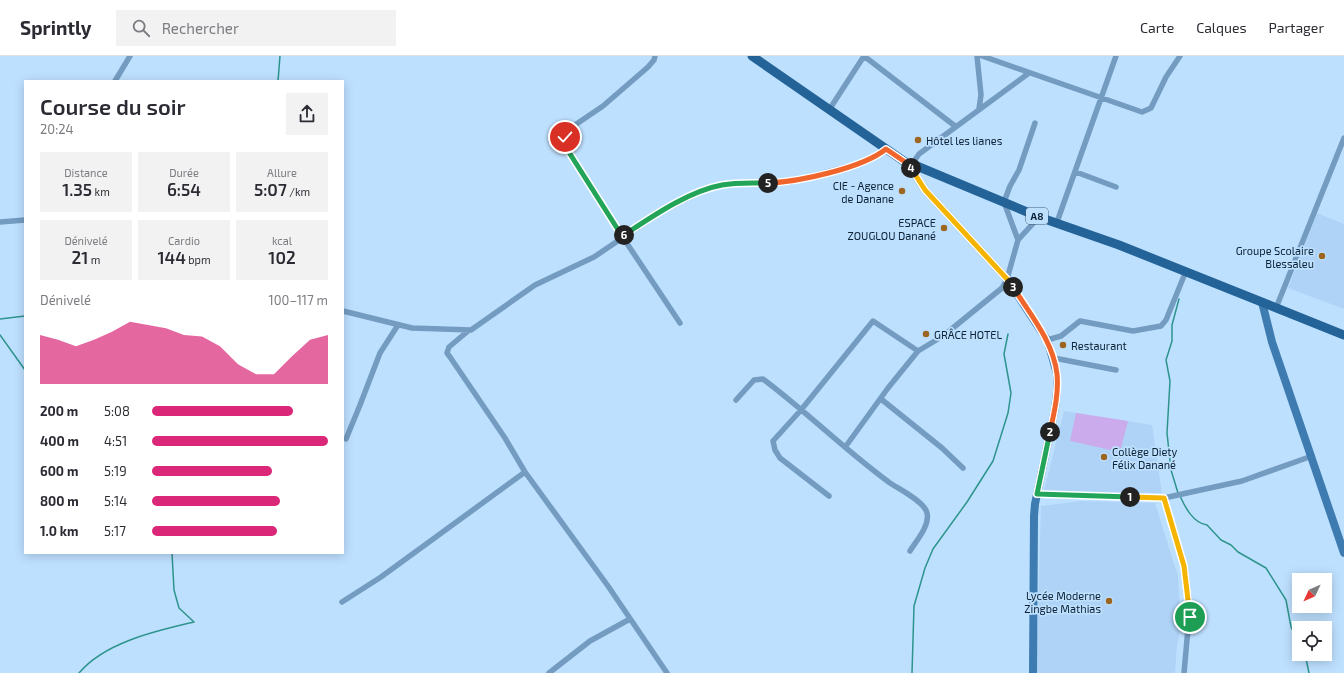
<!DOCTYPE html>
<html lang="fr">
<head>
<meta charset="utf-8">
<style>
  :root { --surface:#fff; --page:#f2f2f3; --text:#2b2b33; --muted:#7c7c81; --line:#e1e1e2; --accent:#db2777 }
  body { margin:0; font-family:"Exo 2",sans-serif; background:var(--page); color:var(--text); height:100vh; display:flex; flex-direction:column; font-size:15px; white-space:nowrap }
  * { box-sizing:border-box; margin:0 }
  p { font-size:13px; color:var(--muted) }
  .icon { flex:none; width:22px; height:22px; fill:none; stroke:currentColor; stroke-width:2; stroke-linecap:round; stroke-linejoin:round }
  .map { position:relative; flex:1; overflow:hidden }
  .panel { position:absolute; left:24px; top:24px; width:320px; height:474px; display:flex; flex-direction:column; background:var(--surface); border-radius:0px; box-shadow:0 2px 10px #0003 }
  .panel>* { flex:none }
  .needle { width:26px; rotate:226deg }
  .fabs { position:absolute; left:1292px; top:517px; display:grid; gap:8px }
  .fabs a { display:grid; place-items:center; width:40px; height:40px; border-radius:0px; background:var(--surface); box-shadow:0 2px 10px #0003; font-size:20px }
  .pin { position:absolute; display:grid; place-items:center; width:34px; height:34px; color:#fff; margin:-17px; border:2px solid #fff; border-radius:50%; box-shadow:0 1px 4px #0007 }
  .km { position:absolute; width:20px; height:20px; margin:-10px; border-radius:50%; background:#222; color:#fff; font-size:11px; line-height:20px; text-align:center }
  .round { display:grid; place-items:center; flex:none; width:42px; height:42px; border-radius:0px; background:var(--page) }
  .summary { display:flex; align-items:center; justify-content:space-between; height:68px; padding:0 16px }
  h1 { font-size:22px; font-weight:600; line-height:30px }
  .figures { display:grid; grid-template-columns:repeat(3,1fr); gap:6px; height:68px; padding:4px 16px }
  .figures div { display:grid; align-content:center; border-radius:0px; background:var(--page); text-align:center }
  .figures b { font-size:17px; font-weight:600 }
  .figures small { font-size:11px; font-weight:400 }
  .figures p { font-size:11px }
  .chart { height:112px; padding:8px 16px }
  .chart p { display:flex; justify-content:space-between }
  .chart svg { width:100%; height:72px; margin-top:4px; fill:var(--accent); opacity:.7 }
  ul { padding:0 16px; list-style:none; font-size:13px }
  li { display:grid; grid-template-columns:64px 48px 1fr; align-items:center; height:30px }
  li i { height:10px; border-radius:5px; background:var(--accent) }
  header { display:flex; align-items:center; gap:24px; box-sizing:border-box; height:56px; padding:0 20px; background:var(--surface); border-bottom:1px solid var(--line) }
  header strong { font-size:19px }
  nav { display:flex; gap:22px; margin-inline-start:auto; font-size:14px }
  .search { width:280px; height:36px; background:var(--page); display:flex; align-items:center; gap:10px; box-sizing:border-box; padding:0 14px; border-radius:0px; color:var(--muted); font-size:15px }
  .map>svg:first-child { display:block }
  .built { fill:#aed3f6 }
  .green { fill:#cbabeb }
  .lines { fill:none; stroke-linecap:round; stroke-linejoin:round }
  .stream { stroke:#2d948c; stroke-width:1.5 }
  .street { stroke:#749cc1; stroke-width:5.5 }
  .secondary { stroke:#3d7bb1; stroke-width:8 }
  .primary { stroke:#246398; stroke-width:9 }
  .split-1-casing { stroke:#fff; stroke-width:8 }
  .split-2-casing { stroke:#fff; stroke-width:8 }
  .split-3-casing { stroke:#fff; stroke-width:8 }
  .split-4-casing { stroke:#fff; stroke-width:8 }
  .split-5-casing { stroke:#fff; stroke-width:8 }
  .split-6-casing { stroke:#fff; stroke-width:8 }
  .split-7-casing { stroke:#fff; stroke-width:8 }
  .split-1 { stroke:#f5b400; stroke-width:5 }
  .split-2 { stroke:#22a559; stroke-width:5 }
  .split-3 { stroke:#f0652b; stroke-width:5 }
  .split-4 { stroke:#f5b400; stroke-width:5 }
  .split-5 { stroke:#f0652b; stroke-width:5 }
  .split-6 { stroke:#22a559; stroke-width:5 }
  .split-7 { stroke:#22a559; stroke-width:5 }
  .poi-dot { fill:#9c6520; stroke:#bee0ff; stroke-width:1.5 }
  .labels { text-anchor:middle; dominant-baseline:central; stroke-width:3.5; stroke-linejoin:round; paint-order:stroke }
  .shield { fill:#bee0ff; stroke:#415b72; stroke-width:1 }
  .shield-label { font-size:10px; font-weight:bold; fill:#0c2236 }
  .poi-label { font-size:11px; fill:#0c2236; stroke:#bee0ff; text-anchor:start }
</style>
</head>
<body>
<header>
<strong>Sprintly</strong>
<div class="search"><svg class="icon" aria-label="search" viewBox="0 0 24 24"><circle cx="10" cy="10" r="6"/><path d="M15 15l6 6"/></svg>Rechercher</div>
<nav><a>Carte</a><a>Calques</a><a>Partager</a></nav>
</header>
<div class="map">
<svg width="1344" height="617" viewBox="0 0 1344 617">
  <rect width="100%" height="100%" fill="#bee0ff"/>
  <path class="built" d="M 1317,157 L 1344,168 L 1344,253 L 1288,232 Z
    M 1064,355 L 1152,369 L 1162,437 L 1060,437 L 1044,434 Z
    M 1082,445 L 1155,447 L 1178,520 L 1181,571 L 1177,589 L 1175,617 L 1036,617 L 1041,450 Z"/>
  <path class="green" d="M 1076,357 L 1128,365 L 1120,396 L 1070,385 Z"/>
  <g class="lines">
    <path class="stream" d="M 278,25 L 280,0
      M 0,263 L 25,260
      M 0,279 L 25,314
      M 1178,437 L 1171,414 L 1167,377 L 1170,325 L 1166,304 L 1172,285 L 1172,269 L 1179,243
      M 1180,440 C 1185,451 1193,467 1207,469 L 1221,484 L 1231,489 L 1238,496 L 1266,512 L 1286,544 L 1291,571 L 1299,587
      M 1305,598 L 1309,617
      M 79,617 C 105,586 156,575 194,566 L 179,552 L 174,534 L 172,497
      M 912,617 L 914,550 L 925,512 L 933,493 L 967,446 L 993,405 L 1008,357 L 1011,337 L 1004,298 L 1008,278"/>
    <path class="street" d="M 655,0 L 654,4 L 648,11 L 603,50 L 572,71 L 567,76 L 563,85 L 622,180 L 680,267
      M 864,0 L 955,70
      M 977,0 L 981,39 L 979,53
      M 982,0 L 1142,56 L 1151,52 L 1166,21 L 1180,0
      M 115,25 L 130,0
      M 829,54 L 864,0
      M 912,108 L 919,98 L 1029,17
      M 1076,116 L 1116,131
      M 0,166 L 25,164
      M 1057,166 L 1116,0
      M 1018,184 L 1004,146 L 1010,130 L 1019,114 L 1035,67
      M 1276,252 L 1344,82
      M 343,255 L 412,272 L 471,274 L 535,229 L 594,201 L 665,153 L 703,135 L 724,128 L 790,126 L 865,106 L 886,93
      M 468,275 L 449,291 L 447,297 L 450,301 L 505,382 L 525,416 L 608,530 L 667,617
      M 1047,284 L 1061,280 L 1080,265 L 1133,275 L 1161,270 L 1166,264 L 1186,215
      M 1054,302 L 1116,314
      M 881,343 L 942,392 L 963,412
      M 736,344 L 754,324 L 763,323 C 807,356 846,395 890,427 C 899,433 925,446 927,457 C 930,470 916,485 910,495
      M 346,383 L 360,349 L 380,297 L 398,269
      M 846,390 L 888,332 L 918,295
      M 1037,438 L 1164,442 L 1242,425 L 1312,400
      M 829,440 L 780,402 L 775,394 L 773,385 L 801,354 L 873,265 L 918,295 L 943,280 L 1002,232 L 1007,223 L 1018,184 L 1039,161
      M 1164,442 L 1185,510 L 1190,550 L 1184,617
      M 342,546 L 381,521 L 525,416
      M 549,617 L 590,585 L 630,563"/>
    <path class="secondary" d="M 908,108 L 925,134 L 1007,223 L 1047,284 L 1050,293 L 1057,318 L 1057,336 L 1055,352 L 1035,448 L 1034,460 L 1033,617
      M 1262,246 L 1272,286 L 1344,497"/>
    <path class="primary" d="M 752,0 L 908,108 L 912,108 L 1039,161 L 1119,189 L 1344,279"/>
  </g>
  <g class="lines">
    <defs>
      <path id="split-1" d="M 1130,441 L 1164,442 L 1184,510 L 1190,561"/>
      <path id="split-2" d="M 1050,376 L 1037,438 L 1130,441"/>
      <path id="split-3" d="M 1013,231 C 1030,258 1053,285 1057,318 C 1059,337 1054,357 1050,376"/>
      <path id="split-4" d="M 911,112 L 925,134 L 1007,223 L 1013,231"/>
      <path id="split-5" d="M 768,127 C 798,126 863,112 886,93 L 908,108 L 911,112"/>
      <path id="split-6" d="M 624,179 C 653,160 689,135 722,129 C 737,126 753,127 768,127"/>
      <path id="split-7" d="M 565,81 L 564,85 L 565,90 L 622,180 L 624,179"/>
    </defs>
    <use href="#split-1" class="split-1-casing"/>
    <use href="#split-2" class="split-2-casing"/>
    <use href="#split-3" class="split-3-casing"/>
    <use href="#split-4" class="split-4-casing"/>
    <use href="#split-5" class="split-5-casing"/>
    <use href="#split-6" class="split-6-casing"/>
    <use href="#split-7" class="split-7-casing"/>
    <use href="#split-1" class="split-1"/>
    <use href="#split-2" class="split-2"/>
    <use href="#split-3" class="split-3"/>
    <use href="#split-4" class="split-4"/>
    <use href="#split-5" class="split-5"/>
    <use href="#split-6" class="split-6"/>
    <use href="#split-7" class="split-7"/>
  </g>
  <g class="poi-dot">
    <circle cx="918" cy="84" r="4"/>
    <circle cx="902" cy="135" r="4"/>
    <circle cx="944" cy="172" r="4"/>
    <circle cx="1322" cy="200" r="4"/>
    <circle cx="926" cy="278" r="4"/>
    <circle cx="1063" cy="289" r="4"/>
    <circle cx="1104" cy="401" r="4"/>
    <circle cx="1109" cy="545" r="4"/>
  </g>
  <g class="labels">
    <rect class="shield" x="1026" y="152" width="22" height="16" rx="3"/>
    <g class="shield-label">
      <text x="1037" y="160">A8</text>
    </g>
    <g class="poi-label">
      <text x="926" y="84">Hôtel les lianes</text>
      <text x="894" y="129" text-anchor="end">CIE - Agence<tspan x="894" dy="13">de Danane</tspan></text>
      <text x="936" y="166" text-anchor="end">ESPACE<tspan x="936" dy="13">ZOUGLOU Danané</tspan></text>
      <text x="1314" y="194" text-anchor="end">Groupe Scolaire<tspan x="1314" dy="13">Blessaleu</tspan></text>
      <text x="934" y="278">GRÂCE HOTEL</text>
      <text x="1071" y="289">Restaurant</text>
      <text x="1112" y="395">Collège Diety<tspan x="1112" dy="13">Félix Danané</tspan></text>
      <text x="1101" y="539" text-anchor="end">Lycée Moderne<tspan x="1101" dy="13">Zingbe Mathias</tspan></text>
    </g>
  </g>
</svg>
<div class="fabs">
<a><svg class="needle" viewBox="-14 -14 28 28"><path d="M0-13l5 13h-10z" fill="#e53935"/><path d="M0 13l5-13h-10z" fill="#7c7c81"/></svg></a>
<a><svg class="icon" aria-label="locate" viewBox="0 0 24 24"><circle cx="12" cy="12" r="6"/><path d="M12 2v4M12 18v4M2 12h4M18 12h4"/></svg></a>
</div>
<div class="pin" style="left:1190px;top:561px;background:#1e9e55"><svg class="icon" aria-label="arrive" viewBox="0 0 24 24"><path d="M6 21V4h12l-3 4 3 4H6"/></svg></div>
<div class="pin" style="left:565px;top:81px;background:#d93025"><svg class="icon" aria-label="check" viewBox="0 0 24 24"><path d="M5 12l5 5 9-10"/></svg></div>
<b class="km" style="left:1130px;top:441px">1</b>
<b class="km" style="left:1050px;top:376px">2</b>
<b class="km" style="left:1013px;top:231px">3</b>
<b class="km" style="left:911px;top:112px">4</b>
<b class="km" style="left:768px;top:127px">5</b>
<b class="km" style="left:624px;top:179px">6</b>
<section class="panel">
<div class="summary"><div><h1>Course du soir</h1><p>20:24</p></div><a class="round"><svg class="icon" aria-label="share" viewBox="0 0 24 24"><path d="M12 15V3M7 8l5-5 5 5M5 13v7h14v-7"/></svg></a></div>
<div class="figures">
<div><p>Distance</p><b>1.35<small> km</small></b></div>
<div><p>Durée</p><b>6:54</b></div>
<div><p>Allure</p><b>5:07<small> /km</small></b></div>
</div>
<div class="figures">
<div><p>Dénivelé</p><b>21<small> m</small></b></div>
<div><p>Cardio</p><b>144<small> bpm</small></b></div>
<div><p>kcal</p><b>102</b></div>
</div>
<div class="chart"><p><span>Dénivelé</span>100–117 m</p>
<svg viewBox="0 0 160 44" preserveAspectRatio="none"><path d="M0 44V14L10 17L20 21L30 17L40 12L50 6L60 8L70 10L80 14L90 15L100 21L110 32L120 38L130 38L140 27L150 17L160 14V44z"/></svg>
</div>
<ul>
<li><b>200 m</b>5:08<i style="width:80%"></i></li>
<li><b>400 m</b>4:51<i style="width:100%"></i></li>
<li><b>600 m</b>5:19<i style="width:68%"></i></li>
<li><b>800 m</b>5:14<i style="width:73%"></i></li>
<li><b>1.0 km</b>5:17<i style="width:71%"></i></li>
</ul>
</section>
</div>
</body>
</html>
